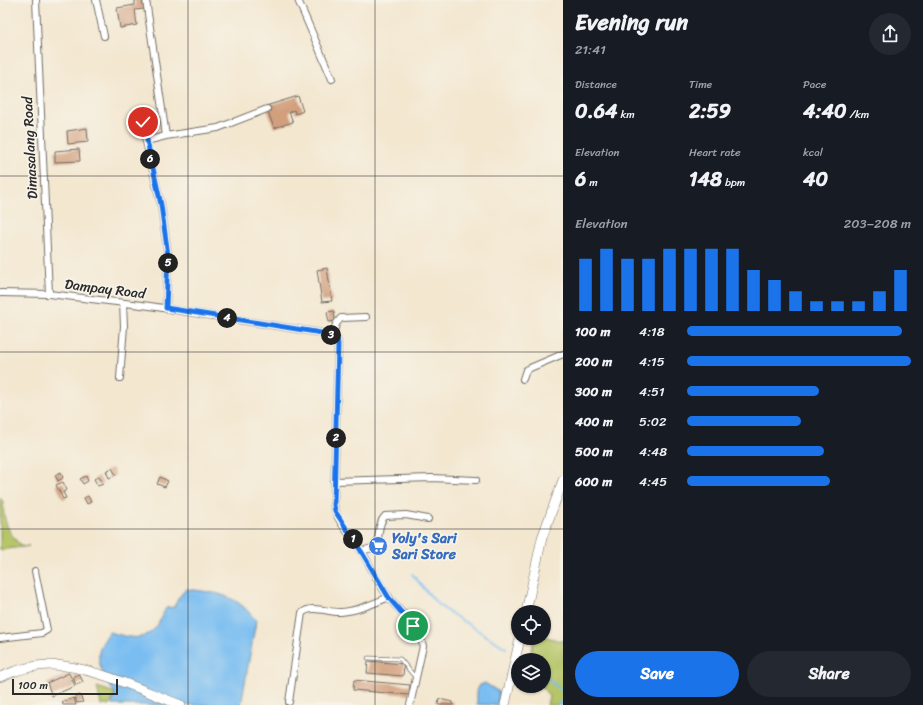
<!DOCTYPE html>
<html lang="en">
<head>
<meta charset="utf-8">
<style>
  :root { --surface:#171b24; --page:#242831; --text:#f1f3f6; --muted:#9ea1a6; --accent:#1a73e8 }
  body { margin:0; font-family:Sriracha,sans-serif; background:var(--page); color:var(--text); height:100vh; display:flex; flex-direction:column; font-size:15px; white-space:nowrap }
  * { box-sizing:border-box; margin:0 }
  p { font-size:13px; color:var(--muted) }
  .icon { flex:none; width:22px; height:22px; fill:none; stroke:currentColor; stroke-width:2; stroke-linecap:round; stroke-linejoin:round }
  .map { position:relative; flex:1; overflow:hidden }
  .details { display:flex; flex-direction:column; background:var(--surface); width:360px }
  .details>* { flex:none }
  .fabs { position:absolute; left:511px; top:605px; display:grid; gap:8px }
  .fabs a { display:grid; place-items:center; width:40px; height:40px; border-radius:50%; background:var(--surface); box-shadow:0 1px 3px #0004; font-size:20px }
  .scale { position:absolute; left:12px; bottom:10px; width:106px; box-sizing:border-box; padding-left:4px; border:2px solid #2b2b2b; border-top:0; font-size:11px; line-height:14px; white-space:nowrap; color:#2b2b2b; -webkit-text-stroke:3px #f7f3e8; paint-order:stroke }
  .pin { position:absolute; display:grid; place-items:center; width:34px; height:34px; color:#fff; margin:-17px; border:2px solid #fff; border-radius:50%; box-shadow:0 1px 4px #0007 }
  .km { position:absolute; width:20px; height:20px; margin:-10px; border-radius:50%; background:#222; color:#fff; font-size:11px; line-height:20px; text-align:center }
  .round { display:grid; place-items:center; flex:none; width:42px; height:42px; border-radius:21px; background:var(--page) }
  .head { display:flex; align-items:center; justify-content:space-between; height:68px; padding:0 12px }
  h1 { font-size:22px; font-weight:800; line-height:30px }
  .metrics { display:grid; grid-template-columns:repeat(3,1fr); gap:6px; height:68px; padding:4px 12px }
  .metrics div { display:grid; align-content:center }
  .metrics b { font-size:20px; font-weight:800 }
  .metrics small { font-size:11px; font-weight:400 }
  .metrics p { font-size:11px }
  .chart { height:112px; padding:8px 12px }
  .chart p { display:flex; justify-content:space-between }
  .chart svg { width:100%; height:72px; margin-top:4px; stroke:var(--accent); stroke-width:6 }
  .button { display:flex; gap:8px; margin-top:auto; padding:8px 12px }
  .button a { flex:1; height:46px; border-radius:24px; background:var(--accent); color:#fff; font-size:16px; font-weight:800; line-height:46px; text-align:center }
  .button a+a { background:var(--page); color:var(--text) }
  ul { padding:0 12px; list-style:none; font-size:13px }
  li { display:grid; grid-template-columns:64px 48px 1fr; align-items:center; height:30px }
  li i { height:10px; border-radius:5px; background:var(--accent) }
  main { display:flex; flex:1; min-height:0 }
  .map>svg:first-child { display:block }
  .green { fill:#b5c568; stroke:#70784a }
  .water { fill:#7abef1; stroke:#52748e }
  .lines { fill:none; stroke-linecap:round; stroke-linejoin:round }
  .stream { stroke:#7abef1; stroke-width:2 }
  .building { fill:#d29f7d }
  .service-casing { stroke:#716d65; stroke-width:4.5 }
  .minor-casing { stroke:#716d65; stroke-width:8 }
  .primary-casing { stroke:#716d65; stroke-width:10 }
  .service { stroke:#fff; stroke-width:3 }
  .minor { stroke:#fff; stroke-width:6 }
  .primary { stroke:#fff; stroke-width:9 }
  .route-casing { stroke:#fff; stroke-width:8 }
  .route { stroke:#1a73e8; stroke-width:5 }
  .grid { fill:none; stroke:#2b2b2b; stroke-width:1; stroke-opacity:0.55 }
  .labels { text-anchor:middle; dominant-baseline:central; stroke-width:3.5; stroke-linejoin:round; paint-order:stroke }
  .street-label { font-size:14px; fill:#2b2b2b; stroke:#f7f3e8 }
  .shop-label { font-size:14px; font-weight:bold; fill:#366cbe; stroke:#f7f3e8; text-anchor:start }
</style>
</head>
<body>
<main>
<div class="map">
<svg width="563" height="705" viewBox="0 0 563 705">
  <rect width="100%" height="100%" fill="#f7f3e8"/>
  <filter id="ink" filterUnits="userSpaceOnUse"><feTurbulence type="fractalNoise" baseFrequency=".025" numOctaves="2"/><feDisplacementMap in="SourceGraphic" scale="8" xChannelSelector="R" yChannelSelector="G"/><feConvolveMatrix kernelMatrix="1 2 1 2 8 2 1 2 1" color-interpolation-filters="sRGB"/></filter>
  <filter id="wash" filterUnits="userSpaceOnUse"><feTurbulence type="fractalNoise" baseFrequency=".012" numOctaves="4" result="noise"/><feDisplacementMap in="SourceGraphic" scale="16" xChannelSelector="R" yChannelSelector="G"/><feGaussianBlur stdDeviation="0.9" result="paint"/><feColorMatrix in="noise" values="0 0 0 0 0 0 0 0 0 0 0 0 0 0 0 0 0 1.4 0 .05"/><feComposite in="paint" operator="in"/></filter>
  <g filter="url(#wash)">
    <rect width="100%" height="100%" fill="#f3e7d0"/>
    <path class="green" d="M 0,498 L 3,501 C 3,521 8,533 22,547 L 29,546 L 0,550 Z
      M 544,636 L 560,641 L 563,640 L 563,705 L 547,705 L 549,696 L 541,686 L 544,686 L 544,660 L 530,660 L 534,638 L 544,638 Z
      M 97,687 L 115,693 L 110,705 L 101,705 Z"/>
    <path class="water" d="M 186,589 C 217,593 236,593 256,621 L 241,705 L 112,705 L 115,693 C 107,683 97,666 99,652 C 100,645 106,638 109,632 C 127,636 141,644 156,627 C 159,624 163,613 166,608 L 174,607 L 179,597 Z
      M 485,683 L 499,692 L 497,705 L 477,704 L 477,690 L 480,685 Z"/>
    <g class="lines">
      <path class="stream" d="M 412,574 L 433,599 L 444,609 L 506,648
        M 544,675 L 563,692
        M 558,705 L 563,700"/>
    </g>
    <g id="blocks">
      <path class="building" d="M 135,0 L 142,0 L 144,9 L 135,10 L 137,25 L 120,28 L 117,8 L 135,5 Z
        M 298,96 L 303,111 L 296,114 L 294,110 L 289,112 L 293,122 L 274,128 L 266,106 Z
        M 87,128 L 88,142 L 68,144 L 67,131 Z
        M 79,149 L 80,161 L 55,162 L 55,151 Z
        M 327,268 L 332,301 L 322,302 L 317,270 Z
        M 334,311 L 335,321 L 329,322 L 327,312 Z
        M 112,468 L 116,475 L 109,478 L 106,471 Z
        M 61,472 L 63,478 L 58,481 L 55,475 Z
        M 86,476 L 88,481 L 83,484 L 80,479 Z
        M 99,476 L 103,484 L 98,486 L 94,479 Z
        M 160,477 L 168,481 L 165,487 L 157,484 Z
        M 63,482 L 67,490 L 63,492 L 66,498 L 63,499 L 56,485 Z
        M 88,496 L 91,502 L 87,504 L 84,498 Z
        M 368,661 L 404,664 L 403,676 L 367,673 Z
        M 69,673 L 75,686 L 52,696 L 47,683 Z
        M 79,674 L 83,682 L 76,685 L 73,677 Z
        M 354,680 L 410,685 L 409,695 L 353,690 Z
        M 80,695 L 83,702 L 77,703 L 75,697 Z
        M 74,698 L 76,705 L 63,705 L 62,702 Z
        M 439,699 L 453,702 L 453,705 L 438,705 Z"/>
    </g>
  </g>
  <g filter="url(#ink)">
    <use href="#blocks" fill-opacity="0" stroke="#716d65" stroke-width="1"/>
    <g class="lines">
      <defs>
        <path id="service" d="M 368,658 L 400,659 L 415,677"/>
        <path id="minor" d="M 36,0 L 49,294
          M 96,0 L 104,36
          M 146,0 L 166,136
          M 298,0 L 332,79
          M 143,121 L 146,141
          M 0,293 L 49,294 L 150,306 L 328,334 L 337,339 L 338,344 L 334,505 C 337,523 353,537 362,552 C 371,567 379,585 390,599 C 402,614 419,627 423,646 L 410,705
          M 166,308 L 168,255 L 161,205 L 146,141 L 166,136 L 218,128 L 267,109
          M 333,336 L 336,324 L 341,318 L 366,317
          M 120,378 L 124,326 L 123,303
          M 523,379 L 526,370 L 530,368 L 563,354
          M 334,481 L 432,478 L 476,480
          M 361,551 L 376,547 C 380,537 377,524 385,516 L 406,515 L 428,519
          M 0,638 L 42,633 L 47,630 L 35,571
          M 289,702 L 302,613 C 312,604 329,613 341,612 C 357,611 375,603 389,597"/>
        <path id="primary" d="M 526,612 L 542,538 L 563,480
          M 0,677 C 16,670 32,665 50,665 C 90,665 143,691 181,705
          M 505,705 L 520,638"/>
      </defs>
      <use href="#service" class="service-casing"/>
      <use href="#minor" class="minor-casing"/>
      <use href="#primary" class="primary-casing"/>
      <use href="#service" class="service"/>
      <use href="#minor" class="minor"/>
      <use href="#primary" class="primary"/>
    </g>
  </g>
  <g class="lines" filter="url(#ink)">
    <defs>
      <path id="route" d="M 143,122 L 161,205 L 168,255 L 166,308 L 328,334 L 337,339 L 338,344 L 334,505 L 335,511 L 361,551 L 389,598 L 413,626"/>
    </defs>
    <use href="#route" class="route-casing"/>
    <use href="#route" class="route"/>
  </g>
  <path class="grid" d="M 188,0 L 188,705M 375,0 L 375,705M 0,176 L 563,176M 0,352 L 563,352M 0,529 L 563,529"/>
  <defs>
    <symbol id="supermarket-disc" viewBox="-11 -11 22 22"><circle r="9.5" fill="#3f7fe0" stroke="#f7f3e8"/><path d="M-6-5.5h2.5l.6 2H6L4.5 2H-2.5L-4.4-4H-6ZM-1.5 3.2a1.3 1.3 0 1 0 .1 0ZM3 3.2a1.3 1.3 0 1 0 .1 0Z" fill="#fff"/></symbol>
  </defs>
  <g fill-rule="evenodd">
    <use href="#supermarket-disc" x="367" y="535" width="22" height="22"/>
  </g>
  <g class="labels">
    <g class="street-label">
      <text transform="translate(30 148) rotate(-93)">Dimasalang Road</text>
      <text transform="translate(105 289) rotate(7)">Dampay Road</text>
    </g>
    <g class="shop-label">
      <text x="392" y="538">Yoly's Sari<tspan x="392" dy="16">Sari Store</tspan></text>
    </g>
  </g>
</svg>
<div class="fabs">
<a><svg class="icon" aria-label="locate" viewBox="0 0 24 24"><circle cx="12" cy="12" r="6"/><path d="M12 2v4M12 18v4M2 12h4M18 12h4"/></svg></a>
<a><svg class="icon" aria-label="layers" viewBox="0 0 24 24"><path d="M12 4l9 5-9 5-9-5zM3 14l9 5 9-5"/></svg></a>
</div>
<div class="scale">100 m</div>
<div class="pin" style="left:413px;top:626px;background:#1e9e55"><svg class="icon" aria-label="arrive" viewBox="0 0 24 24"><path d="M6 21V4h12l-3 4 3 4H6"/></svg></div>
<div class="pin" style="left:143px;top:122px;background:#d93025"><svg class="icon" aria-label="check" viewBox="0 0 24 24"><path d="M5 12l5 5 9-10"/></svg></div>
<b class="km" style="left:353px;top:539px">1</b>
<b class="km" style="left:336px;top:438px">2</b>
<b class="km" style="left:331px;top:335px">3</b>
<b class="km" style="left:227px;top:318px">4</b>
<b class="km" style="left:168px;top:263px">5</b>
<b class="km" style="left:150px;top:159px">6</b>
</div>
<section class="details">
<div class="head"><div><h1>Evening run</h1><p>21:41</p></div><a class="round"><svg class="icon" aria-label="share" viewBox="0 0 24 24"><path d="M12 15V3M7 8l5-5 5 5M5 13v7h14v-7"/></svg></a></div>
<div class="metrics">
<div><p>Distance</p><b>0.64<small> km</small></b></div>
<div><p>Time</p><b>2:59</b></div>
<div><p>Pace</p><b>4:40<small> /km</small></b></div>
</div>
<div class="metrics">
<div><p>Elevation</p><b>6<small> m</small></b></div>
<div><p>Heart rate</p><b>148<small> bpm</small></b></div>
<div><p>kcal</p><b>40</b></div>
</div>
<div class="chart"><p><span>Elevation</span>203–208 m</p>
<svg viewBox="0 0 160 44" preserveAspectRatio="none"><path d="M5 44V12M15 44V6M25 44V12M35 44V12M45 44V6M55 44V6M65 44V6M75 44V6M85 44V19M95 44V25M105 44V32M115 44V38M125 44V38M135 44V38M145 44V32M155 44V19"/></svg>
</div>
<ul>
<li><b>100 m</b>4:18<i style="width:96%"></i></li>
<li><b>200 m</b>4:15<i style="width:100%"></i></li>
<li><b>300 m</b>4:51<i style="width:59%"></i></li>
<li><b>400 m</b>5:02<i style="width:51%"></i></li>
<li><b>500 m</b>4:48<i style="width:61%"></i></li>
<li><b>600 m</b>4:45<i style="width:64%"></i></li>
</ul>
<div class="button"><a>Save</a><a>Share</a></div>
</section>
</main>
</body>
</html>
